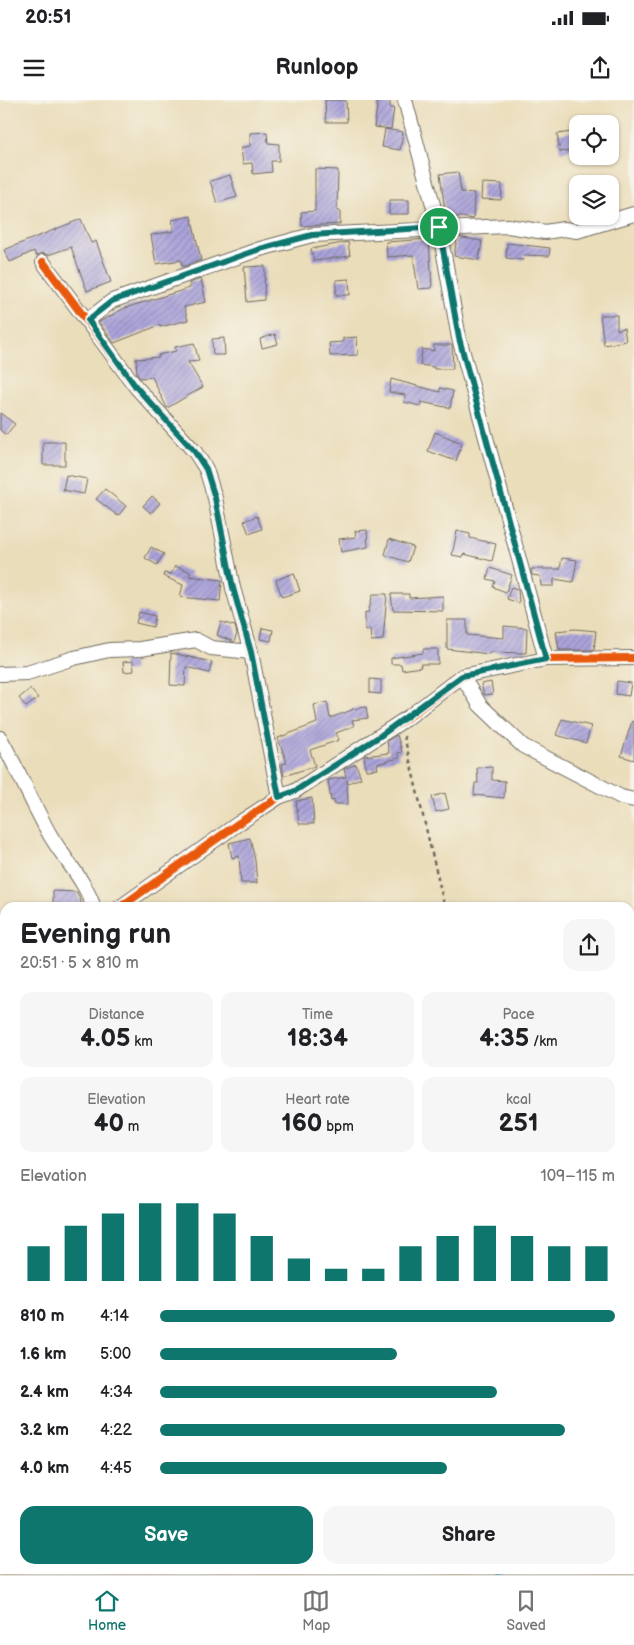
<!DOCTYPE html>
<html lang="en">
<head>
<meta charset="utf-8">
<style>
  :root { --surface:#fff; --page:#f6f6f6; --text:#202124; --muted:#757577; --line:#e0e0e0; --accent:#0f766e }
  body { margin:0; font-family:"Balsamiq Sans",sans-serif; background:var(--page); color:var(--text); height:100vh; display:flex; flex-direction:column; font-size:19px; white-space:nowrap }
  * { box-sizing:border-box; margin:0 }
  p { font-size:16px; color:var(--muted) }
  .icon { flex:none; width:28px; height:28px; fill:none; stroke:currentColor; stroke-width:2; stroke-linecap:round; stroke-linejoin:round }
  .map { position:relative; flex:1; overflow:hidden }
  .details { position:absolute; left:0px; top:802px; width:635px; height:672px; display:flex; flex-direction:column; background:var(--surface); border-radius:15px 15px 0 0; box-shadow:0 1px 4px #0004 }
  .details>* { flex:none }
  .fabs { position:absolute; left:569px; top:15px; display:grid; gap:10px }
  .fabs a { display:grid; place-items:center; width:50px; height:50px; border-radius:10px; background:var(--surface); box-shadow:0 1px 4px #0004; font-size:25px }
  .pin { position:absolute; display:grid; place-items:center; width:42px; height:42px; color:#fff; margin:-21px; border:2px solid #fff; border-radius:50%; box-shadow:0 1px 5px #0007 }
  .round { display:grid; place-items:center; flex:none; width:52px; height:52px; border-radius:15px; background:var(--page) }
  .summary { display:flex; align-items:center; justify-content:space-between; height:85px; padding:0 20px }
  h1 { font-size:28px; font-weight:800; line-height:38px }
  .figures { display:grid; grid-template-columns:repeat(3,1fr); gap:8px; height:85px; padding:5px 20px }
  .figures div { display:grid; align-content:center; border-radius:12px; background:var(--page); text-align:center }
  .figures b { font-size:25px; font-weight:800 }
  .figures small { font-size:14px; font-weight:400 }
  .figures p { font-size:14px }
  .chart { height:140px; padding:10px 20px }
  .chart p { display:flex; justify-content:space-between }
  .chart svg { width:100%; height:90px; margin-top:5px; stroke:var(--accent); stroke-width:6 }
  .button { display:flex; gap:10px; margin-top:auto; padding:10px 20px }
  .button a { flex:1; height:58px; border-radius:15px; background:var(--accent); color:#fff; font-size:20px; font-weight:800; line-height:58px; text-align:center }
  .button a+a { background:var(--page); color:var(--text) }
  ul { padding:0 20px; list-style:none; font-size:16px }
  li { display:grid; grid-template-columns:80px 60px 1fr; align-items:center; height:38px }
  li i { height:12px; border-radius:6px; background:var(--accent) }
  .status { display:flex; justify-content:space-between; align-items:center; height:35px; padding:0 25px; background:var(--surface); direction:ltr }
  .status svg { height:14px; fill:currentColor }
  header { display:flex; justify-content:space-between; align-items:center; height:65px; padding:0 20px; background:var(--surface); font-size:22px; font-weight:800 }
  .dock { display:flex; justify-content:space-around; align-items:center; height:70px; border-top:1px solid var(--line); background:var(--surface); font-size:14px; color:var(--muted) }
  .dock a { display:grid; justify-items:center; gap:2px }
  .dock .active { color:var(--accent) }
  .map>svg:first-child { display:block }
  .lines { fill:none; stroke-linecap:round; stroke-linejoin:round }
  .stream { stroke:#60c2de; stroke-width:4 }
  .building { fill:url(#building-hatch) }
  .street-casing { stroke:#6e695d; stroke-width:16 }
  .path { stroke:#6e695d; stroke-width:2.5; stroke-dasharray:4 4; stroke-linecap:butt }
  .street { stroke:#fff; stroke-width:14 }
  .cycleway-casing { stroke:#f7f3e8; stroke-width:11 }
  .cycleway { stroke:#e8590c; stroke-width:8 }
  .route-casing { stroke:#fff; stroke-width:10 }
  .route { stroke:#0f766e; stroke-width:6 }
</style>
</head>
<body>
<div class="status"><b>20:51</b><svg viewBox="0 0 49 12"><path d="M0 12V9h3v3zM5 12V6h3v6zM10 12V3h3v9zM15 12V0h3v12zM26 1h20v11H26zM47 4h2v5h-2z"/></svg></div>
<header><svg class="icon" aria-label="menu" viewBox="0 0 24 24"><path d="M4 6h16M4 12h16M4 18h16"/></svg>Runloop<svg class="icon" aria-label="share" viewBox="0 0 24 24"><path d="M12 15V3M7 8l5-5 5 5M5 13v7h14v-7"/></svg></header>
<div class="map">
<svg width="634" height="1475" viewBox="0 0 634 1475">
  <defs>
    <pattern id="building-hatch" width="6" height="6" patternUnits="userSpaceOnUse" patternTransform="scale(1.25)"><rect width="6" height="6" fill="#aca4db"/><path d="M-1 1l2-2M0 6l6-6M5 7l2-2" fill="none" stroke="#8c86b2"/></pattern>
  </defs>
  <rect width="100%" height="100%" fill="#f7f3e8"/>
  <filter id="ink" filterUnits="userSpaceOnUse"><feTurbulence type="fractalNoise" baseFrequency=".02" numOctaves="2"/><feDisplacementMap in="SourceGraphic" scale="10" xChannelSelector="R" yChannelSelector="G"/><feConvolveMatrix kernelMatrix="1 2 1 2 8 2 1 2 1" color-interpolation-filters="sRGB"/></filter>
  <filter id="wash" filterUnits="userSpaceOnUse"><feTurbulence type="fractalNoise" baseFrequency=".0096" numOctaves="4" result="noise"/><feDisplacementMap in="SourceGraphic" scale="20" xChannelSelector="R" yChannelSelector="G"/><feGaussianBlur stdDeviation="1.12" result="paint"/><feColorMatrix in="noise" values="0 0 0 0 0 0 0 0 0 0 0 0 0 0 0 0 0 1.4 0 .05"/><feComposite in="paint" operator="in"/></filter>
  <g filter="url(#wash)">
    <rect width="100%" height="100%" fill="#eaddba"/>
    <g class="lines">
      <path class="stream" d="M 630,1393 L 634,1391
        M 496,1475 L 504,1470"/>
    </g>
    <g id="blocks">
      <path class="building" d="M 325,0 L 346,0 L 347,22 L 326,22 Z
        M 378,0 L 390,0 L 390,8 L 394,8 L 391,29 L 374,27 Z
        M 385,29 L 403,32 L 400,50 L 382,47 Z
        M 267,32 L 268,43 L 279,44 L 279,61 L 271,61 L 272,72 L 253,74 L 252,63 L 243,64 L 241,48 L 250,46 L 250,33 Z
        M 572,32 L 574,50 L 560,52 L 557,34 Z
        M 315,69 L 338,70 L 337,111 L 340,111 L 340,124 L 302,126 L 301,112 L 315,111 Z
        M 458,72 L 461,92 L 474,93 L 473,119 L 461,117 L 446,118 L 440,74 Z
        M 230,75 L 237,97 L 217,103 L 210,81 Z
        M 482,83 L 502,84 L 501,100 L 481,99 Z
        M 389,100 L 409,100 L 409,114 L 389,114 Z
        M 191,116 L 201,160 L 185,166 L 182,166 L 181,160 L 156,164 L 151,135 L 174,131 L 172,120 Z
        M 81,119 L 91,143 L 96,141 L 111,182 L 87,191 L 71,147 L 48,155 L 42,153 L 36,156 L 34,151 L 10,162 L 4,150 Z
        M 457,137 L 482,141 L 479,160 L 454,156 Z
        M 429,139 L 432,188 L 418,189 L 413,155 L 387,157 L 386,142 Z
        M 348,142 L 350,156 L 314,161 L 311,149 Z
        M 507,143 L 550,148 L 549,156 L 524,155 L 523,160 L 506,158 Z
        M 265,166 L 264,200 L 247,202 L 244,167 Z
        M 201,179 L 206,202 L 184,207 L 188,220 L 160,227 L 160,225 L 114,243 L 99,222 L 125,208 L 190,188 L 189,183 Z
        M 349,179 L 350,195 L 336,195 L 336,180 Z
        M 600,215 L 617,215 L 617,230 L 624,228 L 626,241 L 604,245 Z
        M 275,234 L 278,244 L 262,248 L 260,239 Z
        M 357,237 L 358,255 L 330,256 L 329,243 L 343,242 L 343,238 Z
        M 224,238 L 225,255 L 213,255 L 212,239 Z
        M 194,243 L 199,261 L 188,262 L 203,287 L 167,308 L 152,277 L 140,278 L 137,274 L 136,259 L 159,257 L 158,255 L 176,251 L 175,247 Z
        M 434,245 L 452,245 L 453,269 L 434,269 L 434,267 L 420,265 L 422,249 L 434,251 Z
        M 391,279 L 440,292 L 440,288 L 453,291 L 450,308 L 421,302 L 420,306 L 404,302 L 405,295 L 389,292 Z
        M 0,313 L 15,324 L 6,335 L 0,330 Z
        M 435,332 L 462,343 L 456,361 L 428,351 Z
        M 43,342 L 65,342 L 65,365 L 43,365 Z
        M 66,375 L 87,379 L 84,394 L 63,390 Z
        M 105,389 L 126,406 L 118,416 L 96,399 Z
        M 152,396 L 160,403 L 151,413 L 143,406 Z
        M 257,416 L 262,429 L 249,434 L 244,421 Z
        M 367,430 L 368,447 L 341,452 L 339,439 L 356,437 L 355,431 Z
        M 457,431 L 470,434 L 470,438 L 496,444 L 492,461 L 464,454 L 463,457 L 452,455 Z
        M 389,439 L 413,447 L 408,462 L 385,455 Z
        M 151,447 L 164,454 L 157,465 L 145,458 Z
        M 562,458 L 577,460 L 573,482 L 554,479 L 554,486 L 541,486 L 540,476 L 532,475 L 531,469 L 560,469 Z
        M 175,466 L 191,472 L 189,476 L 222,480 L 220,501 L 180,497 L 183,485 L 163,476 L 164,473 L 171,474 Z
        M 490,468 L 512,475 L 506,492 L 493,487 L 495,481 L 487,479 Z
        M 294,473 L 300,491 L 282,497 L 276,480 Z
        M 511,487 L 518,489 L 519,503 L 507,499 Z
        M 373,494 L 387,494 L 383,540 L 371,541 L 370,529 L 365,531 L 365,512 L 368,513 Z
        M 391,494 L 409,494 L 409,498 L 443,496 L 443,511 L 393,510 Z
        M 139,512 L 155,516 L 153,527 L 136,523 Z
        M 447,520 L 467,520 L 467,535 L 504,538 L 504,526 L 527,528 L 526,553 L 489,552 L 489,554 L 447,549 Z
        M 221,522 L 235,526 L 237,534 L 234,542 L 217,535 Z
        M 262,528 L 273,530 L 271,541 L 260,539 Z
        M 575,529 L 596,531 L 594,550 L 559,550 L 556,531 Z
        M 423,549 L 438,549 L 438,564 L 420,564 L 421,567 L 402,570 L 401,564 L 391,564 L 391,558 L 423,553 Z
        M 171,553 L 212,562 L 209,573 L 186,567 L 185,586 L 170,585 Z
        M 133,561 L 134,571 L 124,572 L 123,562 Z
        M 370,579 L 381,580 L 381,594 L 370,593 Z
        M 617,581 L 631,583 L 629,596 L 616,594 Z
        M 491,582 L 493,594 L 484,595 L 481,584 Z
        M 30,589 L 38,598 L 26,607 L 19,598 Z
        M 327,602 L 330,618 L 352,610 L 352,609 L 366,607 L 368,618 L 352,620 L 354,626 L 336,633 L 339,640 L 310,650 L 315,666 L 284,676 L 282,664 L 287,663 L 278,638 L 317,623 L 314,605 Z
        M 562,619 L 591,626 L 586,643 L 556,635 Z
        M 632,621 L 634,622 L 634,660 L 621,656 Z
        M 397,635 L 402,652 L 398,653 L 399,658 L 377,664 L 378,669 L 366,670 L 364,656 L 389,653 L 387,641 Z
        M 356,664 L 361,678 L 348,683 L 347,680 L 348,704 L 334,704 L 334,700 L 331,701 L 328,680 L 346,677 L 344,669 Z
        M 492,667 L 492,680 L 505,681 L 504,698 L 474,695 L 475,683 L 478,683 L 477,668 Z
        M 445,693 L 449,709 L 436,712 L 432,697 Z
        M 312,698 L 314,724 L 299,724 L 296,701 Z
        M 250,738 L 255,760 L 257,783 L 241,783 L 239,756 L 232,758 L 229,743 Z
        M 53,791 L 77,792 L 83,808 L 53,808 Z"/>
    </g>
  </g>
  <g filter="url(#ink)">
    <use href="#blocks" fill-opacity="0" stroke="#6e695d" stroke-width="1"/>
    <g class="lines">
      <defs>
        <path id="street" d="M 405,0 L 439,127 L 459,238 L 546,559
          M 43,162 L 136,287 L 195,352 L 206,369 L 215,398 L 233,488 L 251,552 L 279,697
          M 88,220 L 112,201 L 260,149 L 312,135 L 508,126 L 545,132 L 564,129 L 577,131 L 634,114
          M 0,574 L 27,573 L 74,558 L 109,550 L 140,549 L 196,540 L 211,548 L 251,552
          M 462,576 L 480,605 L 523,646 L 621,697 L 634,700
          M 0,638 C 18,669 32,703 50,735 C 64,759 85,780 94,808
          M 119,808 L 239,723 L 279,697 L 295,691 L 410,616 L 462,576 L 546,559 L 634,558
          M 0,1208 L 5,1206"/>
      </defs>
      <use href="#street" class="street-casing"/>
      <path class="path" d="M 404,636 L 445,808"/>
      <use href="#street" class="street"/>
      <defs>
        <path id="cycleway" d="M 43,162 L 136,287 L 195,352 L 206,369 L 215,398 L 233,488 L 251,552 L 279,697
          M 119,808 L 239,723 L 279,697 L 295,691 L 410,616 L 462,576 L 546,559 L 634,558"/>
      </defs>
      <use href="#cycleway" class="cycleway-casing"/>
      <use href="#cycleway" class="cycleway"/>
    </g>
  </g>
  <g class="lines" filter="url(#ink)">
    <defs>
      <path id="route" d="M 439,127 L 459,238 L 546,559 L 462,576 L 380,636 L 295,691 L 279,697 L 251,552 L 233,488 L 215,398 L 206,369 L 195,352 L 136,287 L 88,220 L 112,201 L 260,149 L 312,135 Z"/>
    </defs>
    <use href="#route" class="route-casing"/>
    <use href="#route" class="route"/>
  </g>
</svg>
<div class="fabs">
<a><svg class="icon" aria-label="locate" viewBox="0 0 24 24"><circle cx="12" cy="12" r="6"/><path d="M12 2v4M12 18v4M2 12h4M18 12h4"/></svg></a>
<a><svg class="icon" aria-label="layers" viewBox="0 0 24 24"><path d="M12 4l9 5-9 5-9-5zM3 14l9 5 9-5"/></svg></a>
</div>
<div class="pin" style="left:439px;top:127px;background:#1e9e55"><svg class="icon" aria-label="arrive" viewBox="0 0 24 24"><path d="M6 21V4h12l-3 4 3 4H6"/></svg></div>
<section class="details">
<div class="summary"><div><h1>Evening run</h1><p>20:51 · 5 × 810 m</p></div><a class="round"><svg class="icon" aria-label="share" viewBox="0 0 24 24"><path d="M12 15V3M7 8l5-5 5 5M5 13v7h14v-7"/></svg></a></div>
<div class="figures">
<div><p>Distance</p><b>4.05<small> km</small></b></div>
<div><p>Time</p><b>18:34</b></div>
<div><p>Pace</p><b>4:35<small> /km</small></b></div>
</div>
<div class="figures">
<div><p>Elevation</p><b>40<small> m</small></b></div>
<div><p>Heart rate</p><b>160<small> bpm</small></b></div>
<div><p>kcal</p><b>251</b></div>
</div>
<div class="chart"><p><span>Elevation</span>109–115 m</p>
<svg viewBox="0 0 160 44" preserveAspectRatio="none"><path d="M5 44V27M15 44V17M25 44V11M35 44V6M45 44V6M55 44V11M65 44V22M75 44V33M85 44V38M95 44V38M105 44V27M115 44V22M125 44V17M135 44V22M145 44V27M155 44V27"/></svg>
</div>
<ul>
<li><b>810 m</b>4:14<i style="width:100%"></i></li>
<li><b>1.6 km</b>5:00<i style="width:52%"></i></li>
<li><b>2.4 km</b>4:34<i style="width:74%"></i></li>
<li><b>3.2 km</b>4:22<i style="width:89%"></i></li>
<li><b>4.0 km</b>4:45<i style="width:63%"></i></li>
</ul>
<div class="button"><a>Save</a><a>Share</a></div>
</section>
</div>
<nav class="dock">
<a class="active"><svg class="icon" aria-label="home" viewBox="0 0 24 24"><path d="M3 11l9-7 9 7M6 9v11h12V9"/></svg>Home</a>
<a><svg class="icon" aria-label="map" viewBox="0 0 24 24"><path d="M3 6l6-2 6 2 6-2v14l-6 2-6-2-6 2zM9 4v14M15 6v14"/></svg>Map</a>
<a><svg class="icon" aria-label="saved" viewBox="0 0 24 24"><path d="M7 4h10v16l-5-4-5 4z"/></svg>Saved</a>
</nav>
</body>
</html>
